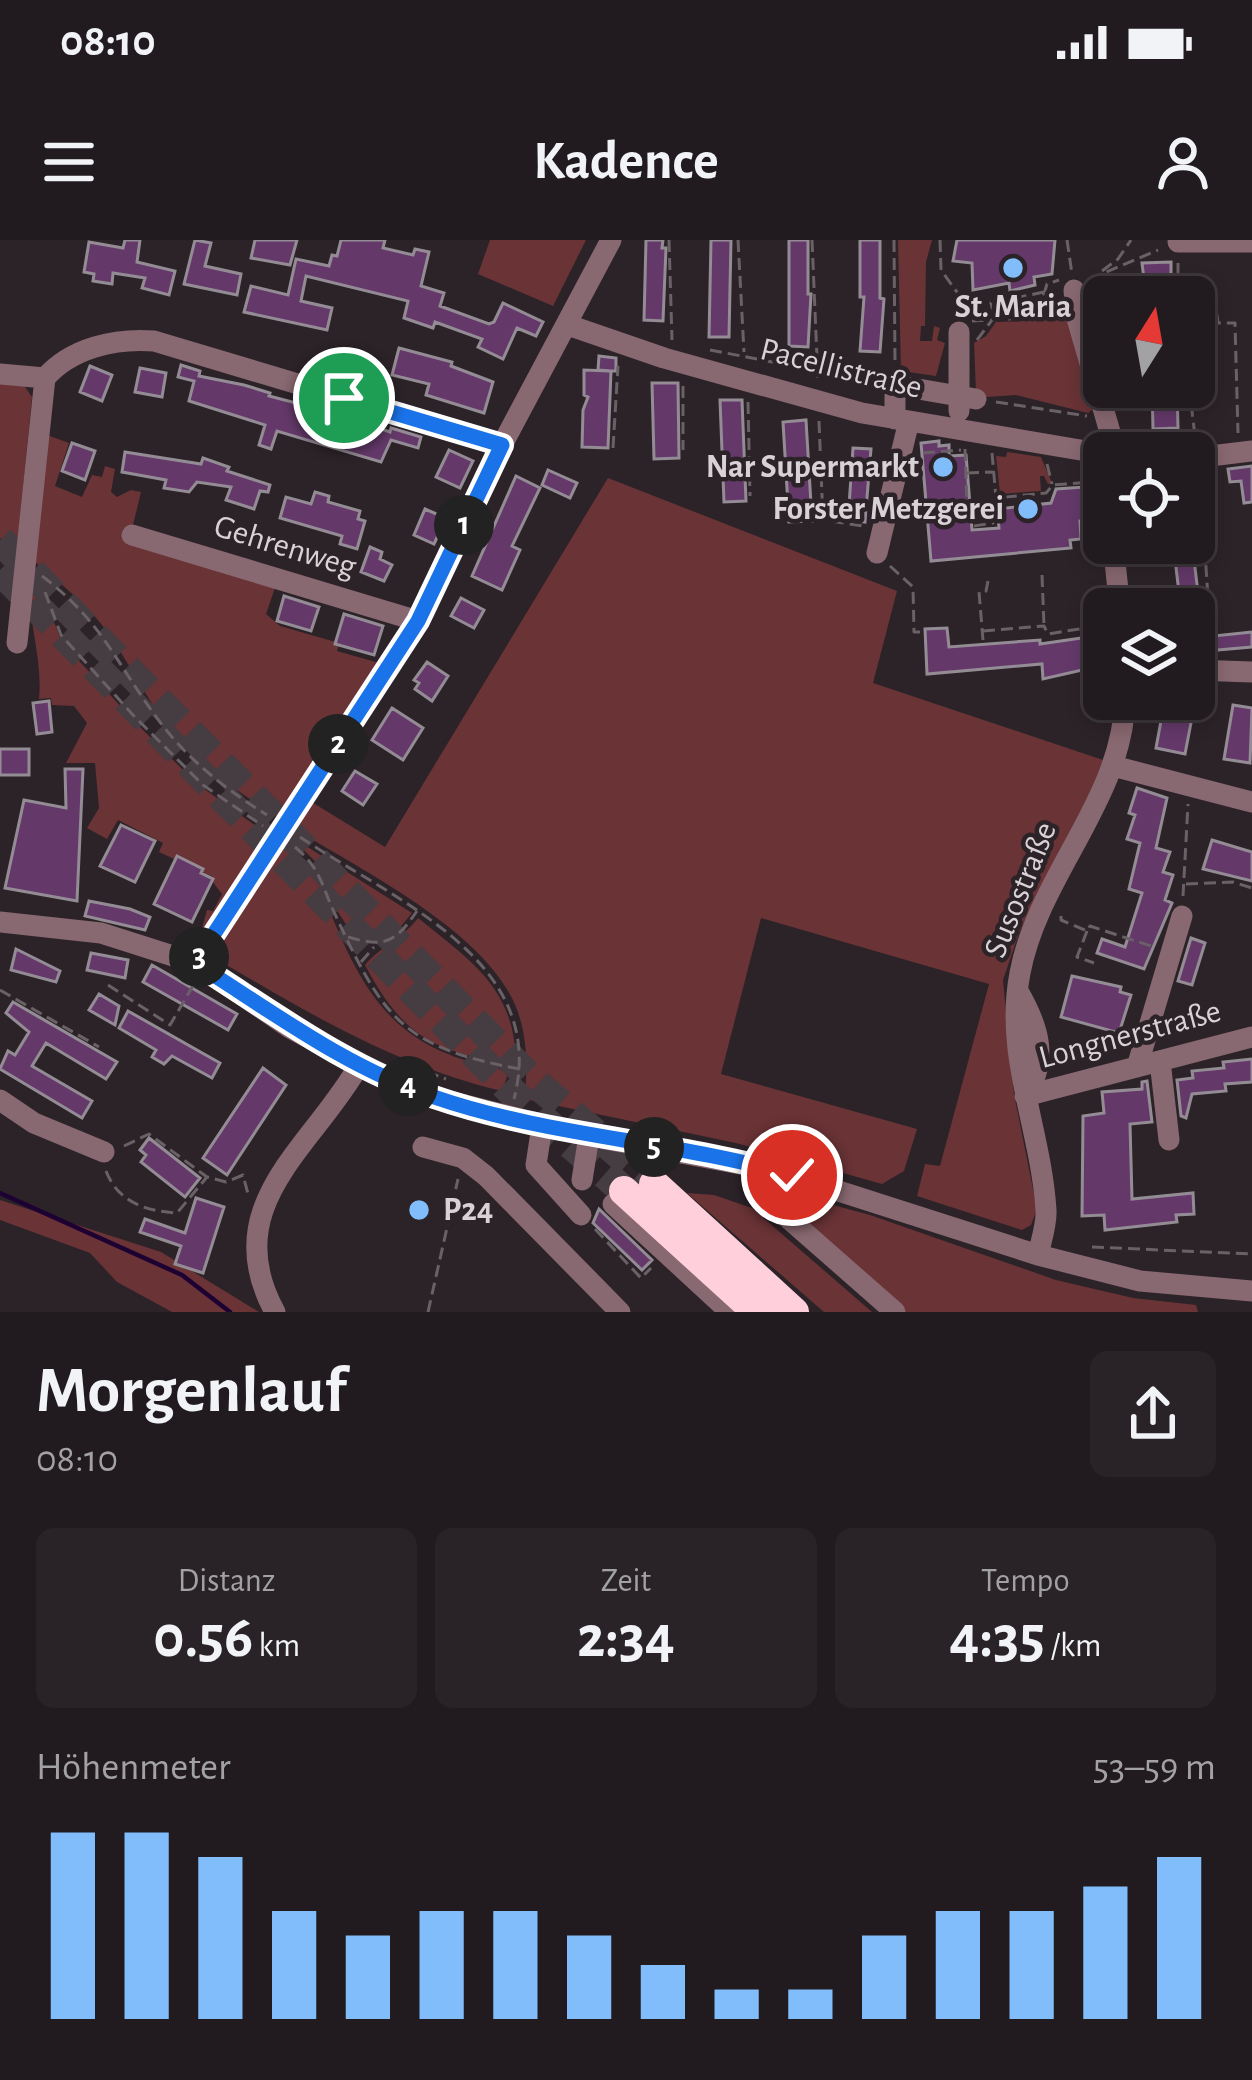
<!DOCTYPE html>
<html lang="de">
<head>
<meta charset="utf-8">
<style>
  :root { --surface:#211a1e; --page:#292327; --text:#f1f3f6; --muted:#a2a1a4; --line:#3e383c; --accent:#80bdfa }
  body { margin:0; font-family:"Alegreya Sans",sans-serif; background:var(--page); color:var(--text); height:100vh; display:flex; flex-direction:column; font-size:45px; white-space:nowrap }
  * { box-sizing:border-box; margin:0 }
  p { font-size:39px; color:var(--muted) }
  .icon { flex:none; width:66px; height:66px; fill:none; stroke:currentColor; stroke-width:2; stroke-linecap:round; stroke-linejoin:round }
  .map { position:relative; height:1072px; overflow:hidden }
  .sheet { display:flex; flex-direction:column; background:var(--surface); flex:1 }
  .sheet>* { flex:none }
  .needle { width:78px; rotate:11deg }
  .fabs { position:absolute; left:1083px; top:36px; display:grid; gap:24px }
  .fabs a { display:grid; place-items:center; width:132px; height:132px; border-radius:18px; background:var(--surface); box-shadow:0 6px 18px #0003,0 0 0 3px var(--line); font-size:60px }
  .pin { position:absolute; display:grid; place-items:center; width:102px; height:102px; color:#fff; margin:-51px; border:6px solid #fff; border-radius:50%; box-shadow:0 3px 12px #0007 }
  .km { position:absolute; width:60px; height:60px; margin:-30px; border-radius:50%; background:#222; color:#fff; font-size:33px; line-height:60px; text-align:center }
  .round { display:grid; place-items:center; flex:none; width:126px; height:126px; border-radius:18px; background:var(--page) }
  .overview { display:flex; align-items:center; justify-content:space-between; height:204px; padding:0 36px }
  h1 { font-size:66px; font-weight:700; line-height:90px }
  .stats { display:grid; grid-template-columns:repeat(3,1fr); gap:18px; height:204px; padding:12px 36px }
  .stats div { display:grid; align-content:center; border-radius:18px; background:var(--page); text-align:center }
  .stats b { font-size:60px; font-weight:700 }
  .stats small { font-size:33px; font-weight:400 }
  .stats p { font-size:33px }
  .chart { height:336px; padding:24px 36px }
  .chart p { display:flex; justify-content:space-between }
  .chart svg { width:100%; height:216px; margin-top:12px; stroke:var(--accent); stroke-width:6 }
  .status { display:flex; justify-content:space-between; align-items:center; height:84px; padding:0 60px; background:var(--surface); direction:ltr }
  .status svg { height:33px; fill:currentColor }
  header { display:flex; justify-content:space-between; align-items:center; height:156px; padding:0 36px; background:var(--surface); font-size:54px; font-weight:700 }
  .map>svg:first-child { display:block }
  .green { fill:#6a3336 }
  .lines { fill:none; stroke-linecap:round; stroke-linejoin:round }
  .stream { stroke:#1d0133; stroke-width:4.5 }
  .building { fill:#64396a; stroke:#948c95; stroke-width:3 }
  .highway-tunnel { stroke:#463d42; stroke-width:30; stroke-dasharray:30 15; stroke-linecap:butt }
  .path { stroke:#696165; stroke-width:3; stroke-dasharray:12 6; stroke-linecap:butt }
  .minor { stroke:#886871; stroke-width:21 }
  .highway { stroke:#ffcfdc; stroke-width:30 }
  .route-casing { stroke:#fff; stroke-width:24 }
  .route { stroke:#1a73e8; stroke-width:15 }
  .poi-dot { fill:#80bdfa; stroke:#2c2328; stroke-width:4.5 }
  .labels { text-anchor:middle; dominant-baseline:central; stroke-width:9; stroke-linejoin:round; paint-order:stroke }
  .poi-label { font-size:33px; font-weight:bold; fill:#d8d2d6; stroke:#2c2328; text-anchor:end }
  .street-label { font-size:33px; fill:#d8d2d6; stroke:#2c2328 }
</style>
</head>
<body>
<div class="status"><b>08:10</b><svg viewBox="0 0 49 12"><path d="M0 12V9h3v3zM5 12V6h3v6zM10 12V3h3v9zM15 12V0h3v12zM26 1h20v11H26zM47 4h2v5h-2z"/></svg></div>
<header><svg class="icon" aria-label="menu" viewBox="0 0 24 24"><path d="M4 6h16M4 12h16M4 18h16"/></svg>Kadence<svg class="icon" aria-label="person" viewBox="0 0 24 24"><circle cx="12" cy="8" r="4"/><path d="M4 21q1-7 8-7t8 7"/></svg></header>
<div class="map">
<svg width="1252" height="1072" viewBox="0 0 1252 1072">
  <rect width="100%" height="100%" fill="#2c2328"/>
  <path class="green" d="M 490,0 L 586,0 L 553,66 L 478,34 Z
    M 898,0 L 932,0 L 926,22 L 925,86 L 921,86 L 920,101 L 932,101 L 934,86 L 940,88 L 937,100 L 945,103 L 936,136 L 901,131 Z
    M 1072,79 L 1096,167 L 1088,173 L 1016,155 L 987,157 L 976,152 L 974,103 L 986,96 L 996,82 Z
    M 0,138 L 23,144 L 32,157 L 17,309 L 0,298 Z
    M 47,195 L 69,203 L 55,246 L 82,257 L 92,235 L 102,237 L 105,226 L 115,229 L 111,252 L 117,257 L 131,250 L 141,252 L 132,289 L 124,288 L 121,294 L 277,342 L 266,374 L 280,386 L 339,403 L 337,411 L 379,423 L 278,577 C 234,550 195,521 164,480 C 143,453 128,421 108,393 C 88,365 61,344 35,322 Z
    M 1007,212 L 1041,217 L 1052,243 L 1048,244 L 1044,236 L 1040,236 L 1041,251 L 1000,254 L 996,216 L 1006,217 Z
    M 608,238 L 897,351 L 873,443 L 1106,521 L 1019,693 L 1003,740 L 1014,854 L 1037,969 L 1031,985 L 1022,990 L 917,956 L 925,924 L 940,926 L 989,744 L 761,678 L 721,834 L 917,889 L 904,931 L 882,944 L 736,903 L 525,859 C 527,827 528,797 516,767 C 485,690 360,630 292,587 L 310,561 L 385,607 Z
    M 30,344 L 46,362 L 62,402 L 133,480 L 196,543 L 267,594 L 201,692 L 207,670 L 213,671 L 222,654 L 212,641 L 213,637 L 159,612 L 163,603 L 118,580 L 107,599 L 87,588 L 99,568 L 95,523 L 66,523 L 87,483 L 74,466 L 52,465 L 51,458 L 39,459 C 43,421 28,383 30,344 Z
    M 287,594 L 412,673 L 397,691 L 380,699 L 351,692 L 338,672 L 320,626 Z
    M 283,603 C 320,631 319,646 336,686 C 374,776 412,813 509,831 L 502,851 C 400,827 309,774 220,721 L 215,709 Z
    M 418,678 C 471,721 515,748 516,823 C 436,814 403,797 365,725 C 381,706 403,698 418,678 Z
    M 687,953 L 714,955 L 752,968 L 872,1072 L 824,1072 Z
    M 796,955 L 870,975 L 1056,1040 L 1133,1058 L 1196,1065 L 1198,1072 L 903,1072 L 798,977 L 794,966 Z
    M 0,960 L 161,1012 L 259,1072 L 172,1072 L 117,1042 L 90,1013 L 0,980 Z"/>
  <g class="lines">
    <path class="stream" d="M 0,953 L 182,1035 L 230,1072"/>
  </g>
  <path class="building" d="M 125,0 L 140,0 L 137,22 L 175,31 L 169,55 L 142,48 L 145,38 L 113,33 L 112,44 L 93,41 L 94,34 L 84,32 L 89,2 L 123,8 Z
    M 195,0 L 211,3 L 205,26 L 241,34 L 237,55 L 184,44 Z
    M 255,0 L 297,0 L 290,25 L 251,18 Z
    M 341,0 L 385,0 L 383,8 L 413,15 L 415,9 L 429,12 L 421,46 L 444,53 L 440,66 L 489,84 L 494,82 L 503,63 L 543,82 L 536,96 L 517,88 L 503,119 L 478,107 L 482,99 L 435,82 L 433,88 L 404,78 L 408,61 L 306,36 L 301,61 L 332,68 L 327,90 L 244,72 L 251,46 L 288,55 L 296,19 L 329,26 L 332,15 L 337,16 Z
    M 646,0 L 663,0 L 662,8 L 666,8 L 663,81 L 644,80 Z
    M 711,0 L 731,0 L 729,97 L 709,97 Z
    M 789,0 L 808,0 L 808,54 L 811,54 L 808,107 L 789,106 Z
    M 860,0 L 880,0 L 880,58 L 884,59 L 880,112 L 860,111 L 864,57 L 860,57 Z
    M 957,0 L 1055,0 L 1052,34 L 1034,37 L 1035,45 L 1010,51 L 1009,43 L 973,50 L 972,23 L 953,21 Z
    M 1171,22 L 1171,57 L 1146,57 L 1142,23 Z
    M 399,108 L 452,122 L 451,126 L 493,142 L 484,173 L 426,155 L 429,144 L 392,135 Z
    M 599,116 L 616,118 L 616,131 L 611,131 L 608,208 L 582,207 L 583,170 L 588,157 L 584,155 L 584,130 L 610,131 L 598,130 Z
    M 181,125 L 200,131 L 199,136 L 244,145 L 270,153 L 269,156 L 342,175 L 390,192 L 391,188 L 421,197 L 418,208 L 391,200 L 381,222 L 277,191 L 271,209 L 259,205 L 265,185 L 189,161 L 194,141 L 178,137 Z
    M 90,126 L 112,135 L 102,161 L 80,152 Z
    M 140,128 L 166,133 L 162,157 L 135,152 Z
    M 652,143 L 678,143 L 679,218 L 654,219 Z
    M 1152,147 L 1177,147 L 1178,188 L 1153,189 Z
    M 720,160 L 742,160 L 746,261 L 724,262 Z
    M 806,180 L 812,281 L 789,282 L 783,182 Z
    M 939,201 L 939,206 L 949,205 L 949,216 L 966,215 L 972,290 L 999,288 L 997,269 L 1051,263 L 1056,249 L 1084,247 L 1087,280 L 1080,281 L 1081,299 L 1070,300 L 1071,308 L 931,321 L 921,203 Z
    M 72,203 L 95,211 L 85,240 L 62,231 Z
    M 853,208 L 871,209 L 865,282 L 848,280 Z
    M 449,210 L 473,221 L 460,248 L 436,237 Z
    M 125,212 L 201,224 L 203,218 L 229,227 L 227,231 L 270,245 L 268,252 L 260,251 L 254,269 L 226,260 L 231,247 L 197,242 L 189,252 L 164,248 L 166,240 L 122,232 Z
    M 1252,226 L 1252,262 L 1244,263 L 1241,241 L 1230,242 L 1228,229 Z
    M 548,230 L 577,243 L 570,258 L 542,245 Z
    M 516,236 L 540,248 L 512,306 L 520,310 L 502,350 L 472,336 Z
    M 315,252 L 329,256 L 328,262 L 360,271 L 358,279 L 365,281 L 357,309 L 340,304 L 342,296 L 280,278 L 286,257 L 311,264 Z
    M 425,269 L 446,278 L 434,304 L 414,295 Z
    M 1173,303 L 1192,303 L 1200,369 L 1181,369 Z
    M 370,307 L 382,312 L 380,319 L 392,325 L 384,341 L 361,332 Z
    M 284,356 L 319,367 L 311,391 L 277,381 Z
    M 461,358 L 484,370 L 474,388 L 451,376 Z
    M 344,374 L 383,386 L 374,415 L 335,404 Z
    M 947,388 L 949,407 L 1040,400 L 1040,404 L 1102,395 L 1104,425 L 1043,439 L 1042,424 L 927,434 L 925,389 Z
    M 1252,392 L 1252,407 L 1194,412 L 1194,398 Z
    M 427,422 L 448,436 L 432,461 L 415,449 L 419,443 L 414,440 Z
    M 1165,459 L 1195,462 L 1185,514 L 1156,508 Z
    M 49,461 L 52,492 L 37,494 L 33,463 Z
    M 1233,465 L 1252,468 L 1250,523 L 1224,519 Z
    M 392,468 L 423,488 L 403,520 L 372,500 Z
    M 0,509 L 29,509 L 29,535 L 0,535 Z
    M 65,529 L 83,529 L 77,661 L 5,648 L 24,560 L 66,568 Z
    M 355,531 L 377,544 L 363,565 L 342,551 Z
    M 1137,548 L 1167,558 L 1156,608 L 1170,612 L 1163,632 L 1173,635 L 1165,660 L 1172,663 L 1144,729 L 1097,713 L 1102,699 L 1125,707 L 1142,653 L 1129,649 L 1140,603 L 1127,599 L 1135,575 L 1129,573 Z
    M 121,585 L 155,601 L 135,642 L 100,626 Z
    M 1212,600 L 1252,612 L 1252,641 L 1203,629 Z
    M 177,616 L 203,629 L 201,633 L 213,639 L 192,682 L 154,664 Z
    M 89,661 L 130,669 L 150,677 L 145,690 L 85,676 Z
    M 1191,698 L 1205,703 L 1192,745 L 1178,741 Z
    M 16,709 L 60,731 L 56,742 L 11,730 Z
    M 91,713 L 128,720 L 125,738 L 87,730 Z
    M 152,725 L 237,774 L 228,790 L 143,742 Z
    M 1072,736 L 1121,747 L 1120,752 L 1131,755 L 1119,793 L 1061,777 Z
    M 99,754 L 119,766 L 115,785 L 89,770 Z
    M 13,762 L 117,822 L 106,839 L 46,803 L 32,826 L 92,861 L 82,878 L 0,829 L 8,811 L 15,815 L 29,792 L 6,773 Z
    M 128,771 L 220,823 L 212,838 L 172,816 L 164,824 L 152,817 L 156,810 L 119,788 Z
    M 1252,819 L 1252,842 L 1225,844 L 1226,851 L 1192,854 L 1186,878 L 1181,876 L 1177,840 L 1193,838 L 1192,831 L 1224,828 L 1223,822 Z
    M 263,828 L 286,845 L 227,935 L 203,918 Z
    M 1147,841 L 1152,882 L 1130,884 L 1132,959 L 1193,953 L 1194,974 L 1176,975 L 1177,982 L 1105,990 L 1104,975 L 1082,976 L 1083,876 L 1104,873 L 1102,852 L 1142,849 L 1142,842 Z
    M 149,898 L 200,938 L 185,957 L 141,922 L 146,915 L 140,910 Z
    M 196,958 L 224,967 L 203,1033 L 175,1024 L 181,1006 L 140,992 L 145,979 L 185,993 Z
    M 599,969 L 652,1020 L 642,1030 L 593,983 Z"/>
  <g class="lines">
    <path class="highway-tunnel" d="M 0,300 L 529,837 L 654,944
      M 0,330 L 512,852 L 624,951"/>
    <path class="path" d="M 669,0 L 672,100
      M 738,0 L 744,112
      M 812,0 L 818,142
      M 894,0 L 895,124
      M 940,0 L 941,30 L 959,55 L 958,71
      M 1067,0 L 1072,34
      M 1178,23 L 1178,57
      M 1102,31 L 1118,19 L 1131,0
      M 1090,39 L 1158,10
      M 1044,52 L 991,63 L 992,68 L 1030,61 L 1031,67 L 1011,70 L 1012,74 L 1044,69 L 1045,77
      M 1194,60 L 1204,61 L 1204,75 L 1217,75 L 1218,83 L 1235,83 L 1238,193
      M 1030,63 L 1042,61 L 1047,44 L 1059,40
      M 972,81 L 1058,76
      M 977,100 L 998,72 L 1011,70
      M 710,110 L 877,142
      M 683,146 L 683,210
      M 1189,147 L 1195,196
      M 748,162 L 750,256
      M 996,162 L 1087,176
      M 819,181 L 823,280 L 863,286
      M 613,208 L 618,126
      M 965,209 L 967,265 L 992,264
      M 923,213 L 961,210
      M 992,213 L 996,258 L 1046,253 L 1053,245 L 1093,242
      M 1047,224 L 1052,244
      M 967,233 L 993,232
      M 1200,235 L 1210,389
      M 974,286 L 993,283 L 992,264 L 996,258
      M 890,326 L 913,347 L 914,392 L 920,392
      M 1042,335 L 1044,386
      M 42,336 C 104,383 116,424 160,482 C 188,520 228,551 267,575
      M 45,352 L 61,395 L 133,475 L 203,545 L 263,586
      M 983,391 L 1044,386 L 1048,394 L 1104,385
      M 983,400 L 979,352 L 986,351 L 988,341
      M 300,597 C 393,660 550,720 514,859
      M 295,607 C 320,628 321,643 333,670 C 383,777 400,807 520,829
      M 1186,644 L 1233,642 L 1252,648
      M 1183,656 L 1188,564
      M 1061,676 L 1061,680 L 1087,691 L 1090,686 L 1154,707
      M 1087,691 L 1077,717 L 1094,723
      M 348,697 C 385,708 395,703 417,671
      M 361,722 L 374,707
      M 108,745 L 170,785 L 194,744
      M 0,750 L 99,807
      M 427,832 L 446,839
      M 124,906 L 149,894 L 207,937 L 226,942 L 243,935 L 248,954
      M 106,931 C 118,962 145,971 177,973 L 207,937
      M 595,989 L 641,1038 L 651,1028
      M 1092,1007 L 1252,1014
      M 428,1072 L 458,939"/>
    <path class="minor" d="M 1178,2 L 1252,2
      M 1074,50 L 1076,75 L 1112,199 L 1110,213
      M 568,85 L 664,118 L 862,173 L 1104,214
      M 959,92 L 959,171
      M 0,134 L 45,138
      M 45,138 C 71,108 115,98 154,101 L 502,205
      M 895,179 L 895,145 L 976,159
      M 1194,218 L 1252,211
      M 132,295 L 418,381
      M 1113,303 L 1120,369
      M 877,313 L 909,181
      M 17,403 L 45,138
      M 1194,430 L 1252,432
      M 1113,526 L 1252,562
      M 0,682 L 101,693 L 195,723 L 290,788 L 359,825 L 433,857 L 589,896 L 773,930 L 1038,1015 L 1140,1041 L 1252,1051
      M 195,723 L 418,381 L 502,205 L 611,0
      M 1018,751 C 1039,787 1049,820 1025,856
      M 1160,821 L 1169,900
      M 1137,827 L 1182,676
      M 1025,856 L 1252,797
      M 0,860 L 34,883 L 104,912
      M 542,886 L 536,925 L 581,975
      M 423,907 L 463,918 L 486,936 L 620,1072
      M 792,936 L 782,968 L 788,978 L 895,1072
      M 582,940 L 589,896
      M 613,964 L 730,1072
      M 1038,1015 C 1041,1001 1047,984 1046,970 C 1041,889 1004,815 1020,733 C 1038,636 1123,559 1125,459
      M 275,1072 C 216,965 314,906 359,825"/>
    <path class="highway" d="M 654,944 L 794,1072
      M 624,951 L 757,1072"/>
  </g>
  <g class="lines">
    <defs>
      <path id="route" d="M 344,158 L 502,205 L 418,381 L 195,723 C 273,772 345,827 434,857 C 550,897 675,901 792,935"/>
    </defs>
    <use href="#route" class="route-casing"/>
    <use href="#route" class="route"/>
  </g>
  <g class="poi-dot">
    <circle cx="1013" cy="28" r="12"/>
    <circle cx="943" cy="227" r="12"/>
    <circle cx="1028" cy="269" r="12"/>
    <circle cx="419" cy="970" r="12"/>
  </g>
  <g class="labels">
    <g class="poi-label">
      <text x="1013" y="67" text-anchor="middle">St. Maria</text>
      <text x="919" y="227">Nar Supermarkt</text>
      <text x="1004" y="269">Forster Metzgerei</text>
      <text x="443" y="970" text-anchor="start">P24</text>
    </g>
    <g class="street-label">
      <text transform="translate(841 129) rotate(14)">Pacellistraße</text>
      <text transform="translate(285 307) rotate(17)">Gehrenweg</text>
      <text transform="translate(1021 650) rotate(-68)">Susostraße</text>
      <text transform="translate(1130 795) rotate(-15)">Longnerstraße</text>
    </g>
  </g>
</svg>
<div class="fabs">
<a><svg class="needle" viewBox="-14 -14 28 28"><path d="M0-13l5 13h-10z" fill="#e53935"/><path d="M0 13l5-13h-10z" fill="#a2a1a4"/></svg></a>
<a><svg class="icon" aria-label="locate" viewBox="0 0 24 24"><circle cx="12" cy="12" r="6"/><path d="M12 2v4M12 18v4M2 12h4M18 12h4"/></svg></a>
<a><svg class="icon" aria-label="layers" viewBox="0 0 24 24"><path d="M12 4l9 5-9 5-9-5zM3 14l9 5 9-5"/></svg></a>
</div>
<div class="pin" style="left:344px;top:158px;background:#1e9e55"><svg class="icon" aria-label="arrive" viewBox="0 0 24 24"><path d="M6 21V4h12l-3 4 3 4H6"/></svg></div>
<div class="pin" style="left:792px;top:935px;background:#d93025"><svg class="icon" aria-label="check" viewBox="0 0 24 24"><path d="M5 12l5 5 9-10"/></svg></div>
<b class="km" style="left:464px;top:285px">1</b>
<b class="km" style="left:338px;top:504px">2</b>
<b class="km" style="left:199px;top:717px">3</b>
<b class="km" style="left:408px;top:846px">4</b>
<b class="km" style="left:654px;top:907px">5</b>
</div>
<section class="sheet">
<div class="overview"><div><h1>Morgenlauf</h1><p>08:10</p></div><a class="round"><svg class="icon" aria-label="share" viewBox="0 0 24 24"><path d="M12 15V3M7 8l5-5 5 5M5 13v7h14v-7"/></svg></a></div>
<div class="stats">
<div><p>Distanz</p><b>0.56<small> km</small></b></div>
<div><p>Zeit</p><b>2:34</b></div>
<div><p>Tempo</p><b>4:35<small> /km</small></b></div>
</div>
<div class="chart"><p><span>Höhenmeter</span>53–59 m</p>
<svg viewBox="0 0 160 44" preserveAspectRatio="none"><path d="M5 44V6M15 44V6M25 44V11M35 44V22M45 44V27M55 44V22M65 44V22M75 44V27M85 44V33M95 44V38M105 44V38M115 44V27M125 44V22M135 44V22M145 44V17M155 44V11"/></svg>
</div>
</section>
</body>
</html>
